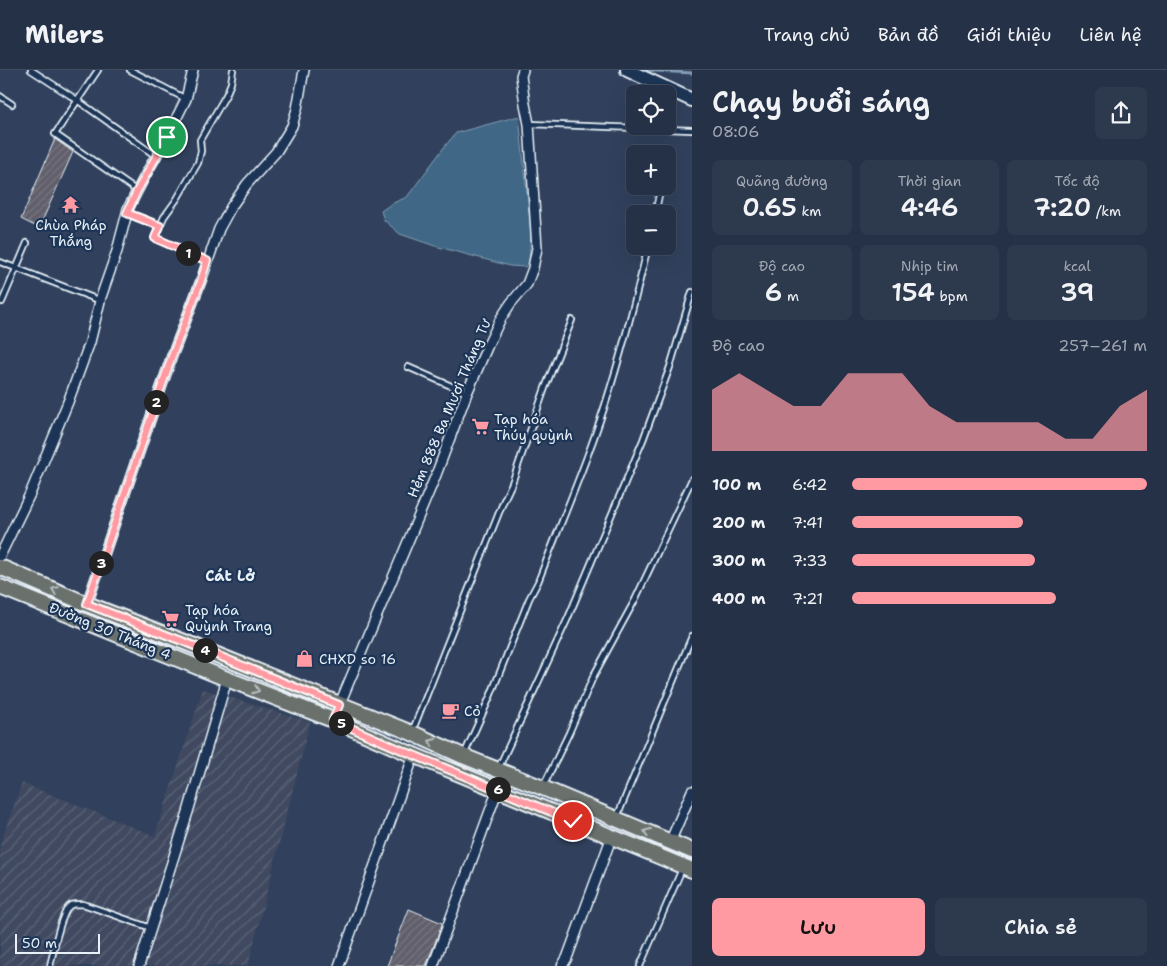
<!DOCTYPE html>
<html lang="vi">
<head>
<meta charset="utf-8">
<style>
  :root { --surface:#253146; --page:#2d394d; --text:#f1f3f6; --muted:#a3a9b3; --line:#424c5f; --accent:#ff9aa2 }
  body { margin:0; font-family:"Shantell Sans",sans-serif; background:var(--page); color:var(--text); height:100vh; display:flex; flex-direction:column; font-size:19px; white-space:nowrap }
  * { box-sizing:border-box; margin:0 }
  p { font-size:16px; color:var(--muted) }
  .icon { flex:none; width:28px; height:28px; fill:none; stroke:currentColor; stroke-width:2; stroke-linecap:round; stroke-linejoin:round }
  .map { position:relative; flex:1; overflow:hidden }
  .sheet { display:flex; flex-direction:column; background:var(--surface); width:475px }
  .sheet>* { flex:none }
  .buttons { position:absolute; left:626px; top:15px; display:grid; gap:10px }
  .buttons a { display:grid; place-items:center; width:50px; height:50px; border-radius:8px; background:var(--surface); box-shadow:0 5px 20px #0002,0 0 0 1px var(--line); font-size:25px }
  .scale { position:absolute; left:15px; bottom:12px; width:85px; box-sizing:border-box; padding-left:5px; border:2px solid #e8f1f8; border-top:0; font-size:14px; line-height:18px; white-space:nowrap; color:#e8f1f8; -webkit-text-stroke:4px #1d3557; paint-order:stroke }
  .pin { position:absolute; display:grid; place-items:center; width:42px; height:42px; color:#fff; margin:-21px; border:2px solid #fff; border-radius:50%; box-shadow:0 1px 5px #0007 }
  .km { position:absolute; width:25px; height:25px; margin:-12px; border-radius:50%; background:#222; color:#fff; font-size:14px; line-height:25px; text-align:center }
  .round { display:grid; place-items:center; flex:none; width:52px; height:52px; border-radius:8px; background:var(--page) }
  .summary { display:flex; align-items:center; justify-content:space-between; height:85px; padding:0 20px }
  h1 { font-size:28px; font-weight:600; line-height:38px }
  .metrics { display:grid; grid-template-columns:repeat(3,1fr); gap:8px; height:85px; padding:5px 20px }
  .metrics div { display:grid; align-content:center; border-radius:8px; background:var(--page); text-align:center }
  .metrics b { font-size:25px; font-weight:600 }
  .metrics small { font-size:14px; font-weight:400 }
  .metrics p { font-size:14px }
  .chart { height:140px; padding:10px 20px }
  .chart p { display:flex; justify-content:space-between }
  .chart svg { width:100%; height:90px; margin-top:5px; fill:var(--accent); opacity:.7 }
  .cta { display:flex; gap:10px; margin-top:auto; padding:10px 20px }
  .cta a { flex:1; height:58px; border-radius:8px; background:var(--accent); color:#111; font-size:20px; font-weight:600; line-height:58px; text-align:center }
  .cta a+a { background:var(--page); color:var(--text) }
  ul { padding:0 20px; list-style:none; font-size:16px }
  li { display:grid; grid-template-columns:80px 60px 1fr; align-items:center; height:38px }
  li i { height:12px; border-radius:6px; background:var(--accent) }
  header { display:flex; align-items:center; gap:30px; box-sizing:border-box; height:70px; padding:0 25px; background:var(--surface); border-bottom:1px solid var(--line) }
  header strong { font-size:24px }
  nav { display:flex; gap:28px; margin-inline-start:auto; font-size:18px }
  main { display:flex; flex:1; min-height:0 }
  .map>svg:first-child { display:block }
  .industrial { fill:url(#industrial-furrows) }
  .water { fill:#3f6786; stroke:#839eb4 }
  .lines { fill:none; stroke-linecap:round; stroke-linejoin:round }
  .stream { stroke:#839eb4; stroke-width:3 }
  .building { fill:url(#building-hatch); stroke:#e8f1f8 }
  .lane-casing { stroke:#e8f1f8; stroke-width:8 }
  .street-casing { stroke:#e8f1f8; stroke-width:12 }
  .secondary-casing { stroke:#e8f1f8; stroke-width:16 }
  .primary-casing { stroke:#e8f1f8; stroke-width:18 }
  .lane { stroke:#1d3557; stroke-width:4.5 }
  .street { stroke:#1d3557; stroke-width:9 }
  .secondary { stroke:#1d3557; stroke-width:12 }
  .primary { stroke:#6a716d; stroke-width:14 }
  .oneway { stroke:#b6bec0 }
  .route-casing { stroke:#fff; stroke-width:10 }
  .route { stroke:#ff9aa2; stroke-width:6 }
  .labels { text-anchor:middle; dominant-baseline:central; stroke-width:4.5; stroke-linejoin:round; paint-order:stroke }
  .poi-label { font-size:14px; fill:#e8f1f8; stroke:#1d3557; text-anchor:start }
  .street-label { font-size:14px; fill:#e8f1f8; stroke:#1d3557 }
  .neighbourhood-label { font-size:15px; font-weight:bold; fill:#e8f1f8; stroke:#1d3557 }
</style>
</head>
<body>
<header>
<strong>Milers</strong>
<nav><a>Trang chủ</a><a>Bản đồ</a><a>Giới thiệu</a><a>Liên hệ</a></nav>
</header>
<main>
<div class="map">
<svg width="692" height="896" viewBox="0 0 692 896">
  <defs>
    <pattern id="industrial-furrows" width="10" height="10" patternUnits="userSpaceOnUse" patternTransform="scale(1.25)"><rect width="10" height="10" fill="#3f4a61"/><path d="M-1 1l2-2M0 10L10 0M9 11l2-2" fill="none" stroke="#5b6578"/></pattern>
    <pattern id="building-hatch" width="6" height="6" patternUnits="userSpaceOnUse" patternTransform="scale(1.25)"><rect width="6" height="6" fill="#605e6b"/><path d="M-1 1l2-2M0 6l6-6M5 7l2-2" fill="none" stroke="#777681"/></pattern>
  </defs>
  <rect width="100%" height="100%" fill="#31415d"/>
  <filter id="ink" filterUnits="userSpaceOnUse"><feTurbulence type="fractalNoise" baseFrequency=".02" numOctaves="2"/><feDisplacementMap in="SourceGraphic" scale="10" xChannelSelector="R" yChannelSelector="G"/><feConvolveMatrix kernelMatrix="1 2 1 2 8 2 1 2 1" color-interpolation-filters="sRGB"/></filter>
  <g filter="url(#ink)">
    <path class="industrial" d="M 203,619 L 310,652 L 248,896 L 0,896 L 0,775 L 22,713 L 155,766 Z"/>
    <path class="water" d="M 519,46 L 531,162 L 529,192 L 525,197 L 510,196 L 435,176 L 400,164 L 384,150 L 381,141 L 391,134 L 407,127 L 445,76 L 456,63 Z"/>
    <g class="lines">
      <path class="stream" d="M 640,0 L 692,3"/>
    </g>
    <path class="building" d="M 55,69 L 73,82 L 39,158 L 21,149 Z
      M 409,839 L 442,853 L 442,855 L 426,896 L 387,896 Z"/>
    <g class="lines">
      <defs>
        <path id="lane" d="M 31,0 L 77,30 L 156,86
          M 98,0 L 55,64 L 137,121
          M 130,0 L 186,29
          M 0,26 L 12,34
          M 529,54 L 692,60
          M 127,143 L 160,156 L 155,168 L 207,191
          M 655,144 L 661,116
          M 160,156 L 164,147 L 177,129 L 198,93 L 201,81 L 200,70 L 226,25 L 231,13 L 233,0
          M 0,192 L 101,231
          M 2,232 L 27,173
          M 408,297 L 467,323
          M 412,662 L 504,430 L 512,413 L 545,318 L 572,250
          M 464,685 L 490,627 L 529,529 L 538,512 C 563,447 591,383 611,316 C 625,270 637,223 648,176
          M 498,699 L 568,548 L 643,370 L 670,297 L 692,222
          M 543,717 L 569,663 L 594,605 L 635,530 L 692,409
          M 617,747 L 692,566
          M 50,896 C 53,884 61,840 71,835 C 74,834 80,834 83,834 L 151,858
          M 640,896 L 682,799"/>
        <path id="street" d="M 0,486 L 30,424 L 68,332 L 90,272 L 101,227 L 117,181 L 128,139 L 146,104 L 167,67 L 186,29 L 193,0
          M 87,534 L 172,286 L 201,211 L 219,159 L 231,137 L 247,114 L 276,82 L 292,56 L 297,39 L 304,0
          M 333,650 L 436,405 L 467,323 L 488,275 L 501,248 L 511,233 L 527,214 L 533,198 L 537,178 L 529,54 L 525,34 L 521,6 L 523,0
          M 670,772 L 692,721
          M 139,896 L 188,742 L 227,609
          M 339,896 L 414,685
          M 433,896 L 498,719
          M 562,896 L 567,888 L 612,766"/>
        <path id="secondary" d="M 627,0 L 692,30"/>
        <path id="primary" d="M 0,497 L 87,534 L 187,573 L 412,663 L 463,686 L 543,718 L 692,781
          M 0,517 L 227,609 L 333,650 L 404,681 L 692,800"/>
      </defs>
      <use href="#lane" class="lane-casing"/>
      <use href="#street" class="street-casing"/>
      <use href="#secondary" class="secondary-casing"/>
      <use href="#primary" class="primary-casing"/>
      <use href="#lane" class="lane"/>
      <use href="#street" class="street"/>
      <use href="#secondary" class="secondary"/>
      <use href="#primary" class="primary"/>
    </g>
    <defs><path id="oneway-chevron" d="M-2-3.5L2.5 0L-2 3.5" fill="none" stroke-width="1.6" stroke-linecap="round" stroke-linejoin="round" transform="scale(1.25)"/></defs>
    <g class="oneway">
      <use href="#oneway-chevron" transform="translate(55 520) rotate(-157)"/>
      <use href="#oneway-chevron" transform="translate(256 620) rotate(21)"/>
      <use href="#oneway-chevron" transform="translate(432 672) rotate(-156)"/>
      <use href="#oneway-chevron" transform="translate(647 762) rotate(-157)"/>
    </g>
  </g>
  <g class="lines" filter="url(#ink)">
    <defs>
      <path id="route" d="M 167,67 L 137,121 L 127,143 L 160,156 L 155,168 L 207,191 L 201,211 L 172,286 L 87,534 L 187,573 L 339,635 L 333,650 L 404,681 L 573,751"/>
    </defs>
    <use href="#route" class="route-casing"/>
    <use href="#route" class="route"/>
  </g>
  <defs>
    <symbol id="temple-bare" viewBox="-9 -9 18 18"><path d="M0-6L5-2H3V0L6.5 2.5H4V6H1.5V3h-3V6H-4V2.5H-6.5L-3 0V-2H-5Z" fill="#ff9aa2" stroke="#1d3557" stroke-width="2.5" paint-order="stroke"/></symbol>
    <symbol id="supermarket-bare" viewBox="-9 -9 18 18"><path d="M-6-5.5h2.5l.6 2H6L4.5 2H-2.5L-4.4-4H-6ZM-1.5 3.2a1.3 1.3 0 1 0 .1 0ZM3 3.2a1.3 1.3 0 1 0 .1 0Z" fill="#ff9aa2" stroke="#1d3557" stroke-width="2.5" paint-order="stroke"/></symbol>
    <symbol id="shop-bare" viewBox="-9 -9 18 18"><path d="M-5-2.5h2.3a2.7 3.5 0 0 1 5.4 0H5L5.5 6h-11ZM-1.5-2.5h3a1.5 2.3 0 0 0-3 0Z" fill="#ff9aa2" stroke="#1d3557" stroke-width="2.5" paint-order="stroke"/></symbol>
    <symbol id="cafe-bare" viewBox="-9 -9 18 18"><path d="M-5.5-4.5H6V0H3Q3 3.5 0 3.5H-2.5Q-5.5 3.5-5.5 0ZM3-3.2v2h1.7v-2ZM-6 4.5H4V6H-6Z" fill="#ff9aa2" stroke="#1d3557" stroke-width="2.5" paint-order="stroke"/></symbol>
  </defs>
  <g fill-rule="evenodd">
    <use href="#temple-bare" x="58" y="122" width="25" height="25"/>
    <use href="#supermarket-bare" x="468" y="344" width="25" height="25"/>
    <use href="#supermarket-bare" x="158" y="536" width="25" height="25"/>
    <use href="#shop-bare" x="292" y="576" width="25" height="25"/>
    <use href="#cafe-bare" x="438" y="628" width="25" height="25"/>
  </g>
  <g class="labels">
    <g class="poi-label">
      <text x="71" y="155" text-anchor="middle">Chùa Pháp<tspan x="71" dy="16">Thắng</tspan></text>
      <text x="494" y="349">Tạp hóa<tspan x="494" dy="16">Thúy quỳnh</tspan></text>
      <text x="185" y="540">Tạp hóa<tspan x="185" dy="16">Quỳnh Trang</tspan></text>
      <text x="319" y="589">CHXD so 16</text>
      <text x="464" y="641">Cỏ</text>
    </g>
    <g class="street-label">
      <text transform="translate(449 338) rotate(-67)">Hẻm 888 Ba Mươi Tháng Tư</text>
      <text transform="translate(110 561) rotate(22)">Đường 30 Tháng 4</text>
    </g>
    <g class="neighbourhood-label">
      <text x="230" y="506">Cát Lở</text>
    </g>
  </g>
</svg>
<div class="buttons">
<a><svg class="icon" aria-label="locate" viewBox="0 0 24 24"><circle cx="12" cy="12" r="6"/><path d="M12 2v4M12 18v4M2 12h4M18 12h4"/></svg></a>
<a>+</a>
<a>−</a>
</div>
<div class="scale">50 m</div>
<div class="pin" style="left:167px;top:67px;background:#1e9e55"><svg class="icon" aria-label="arrive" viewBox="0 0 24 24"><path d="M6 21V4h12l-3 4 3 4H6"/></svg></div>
<div class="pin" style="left:573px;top:751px;background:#d93025"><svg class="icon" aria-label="check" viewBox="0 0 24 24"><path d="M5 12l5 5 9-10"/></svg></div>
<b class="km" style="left:188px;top:183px">1</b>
<b class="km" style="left:156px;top:332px">2</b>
<b class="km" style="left:101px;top:493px">3</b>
<b class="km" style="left:205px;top:580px">4</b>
<b class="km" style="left:341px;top:653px">5</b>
<b class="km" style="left:498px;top:719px">6</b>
</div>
<section class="sheet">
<div class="summary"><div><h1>Chạy buổi sáng</h1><p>08:06</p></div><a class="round"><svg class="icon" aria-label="share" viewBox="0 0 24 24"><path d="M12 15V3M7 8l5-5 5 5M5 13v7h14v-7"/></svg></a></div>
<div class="metrics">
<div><p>Quãng đường</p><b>0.65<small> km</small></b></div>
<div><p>Thời gian</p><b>4:46</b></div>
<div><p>Tốc độ</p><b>7:20<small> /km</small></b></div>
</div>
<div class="metrics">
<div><p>Độ cao</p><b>6<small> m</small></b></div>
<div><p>Nhịp tim</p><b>154<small> bpm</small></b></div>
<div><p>kcal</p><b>39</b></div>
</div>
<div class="chart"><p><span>Độ cao</span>257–261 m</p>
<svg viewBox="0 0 160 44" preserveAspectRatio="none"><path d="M0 44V14L10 6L20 14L30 22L40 22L50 6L60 6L70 6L80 22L90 30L100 30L110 30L120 30L130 38L140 38L150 22L160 14V44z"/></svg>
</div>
<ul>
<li><b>100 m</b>6:42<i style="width:100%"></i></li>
<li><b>200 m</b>7:41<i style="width:58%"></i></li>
<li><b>300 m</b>7:33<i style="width:62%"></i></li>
<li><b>400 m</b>7:21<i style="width:69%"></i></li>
</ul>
<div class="cta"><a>Lưu</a><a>Chia sẻ</a></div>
</section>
</main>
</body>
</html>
